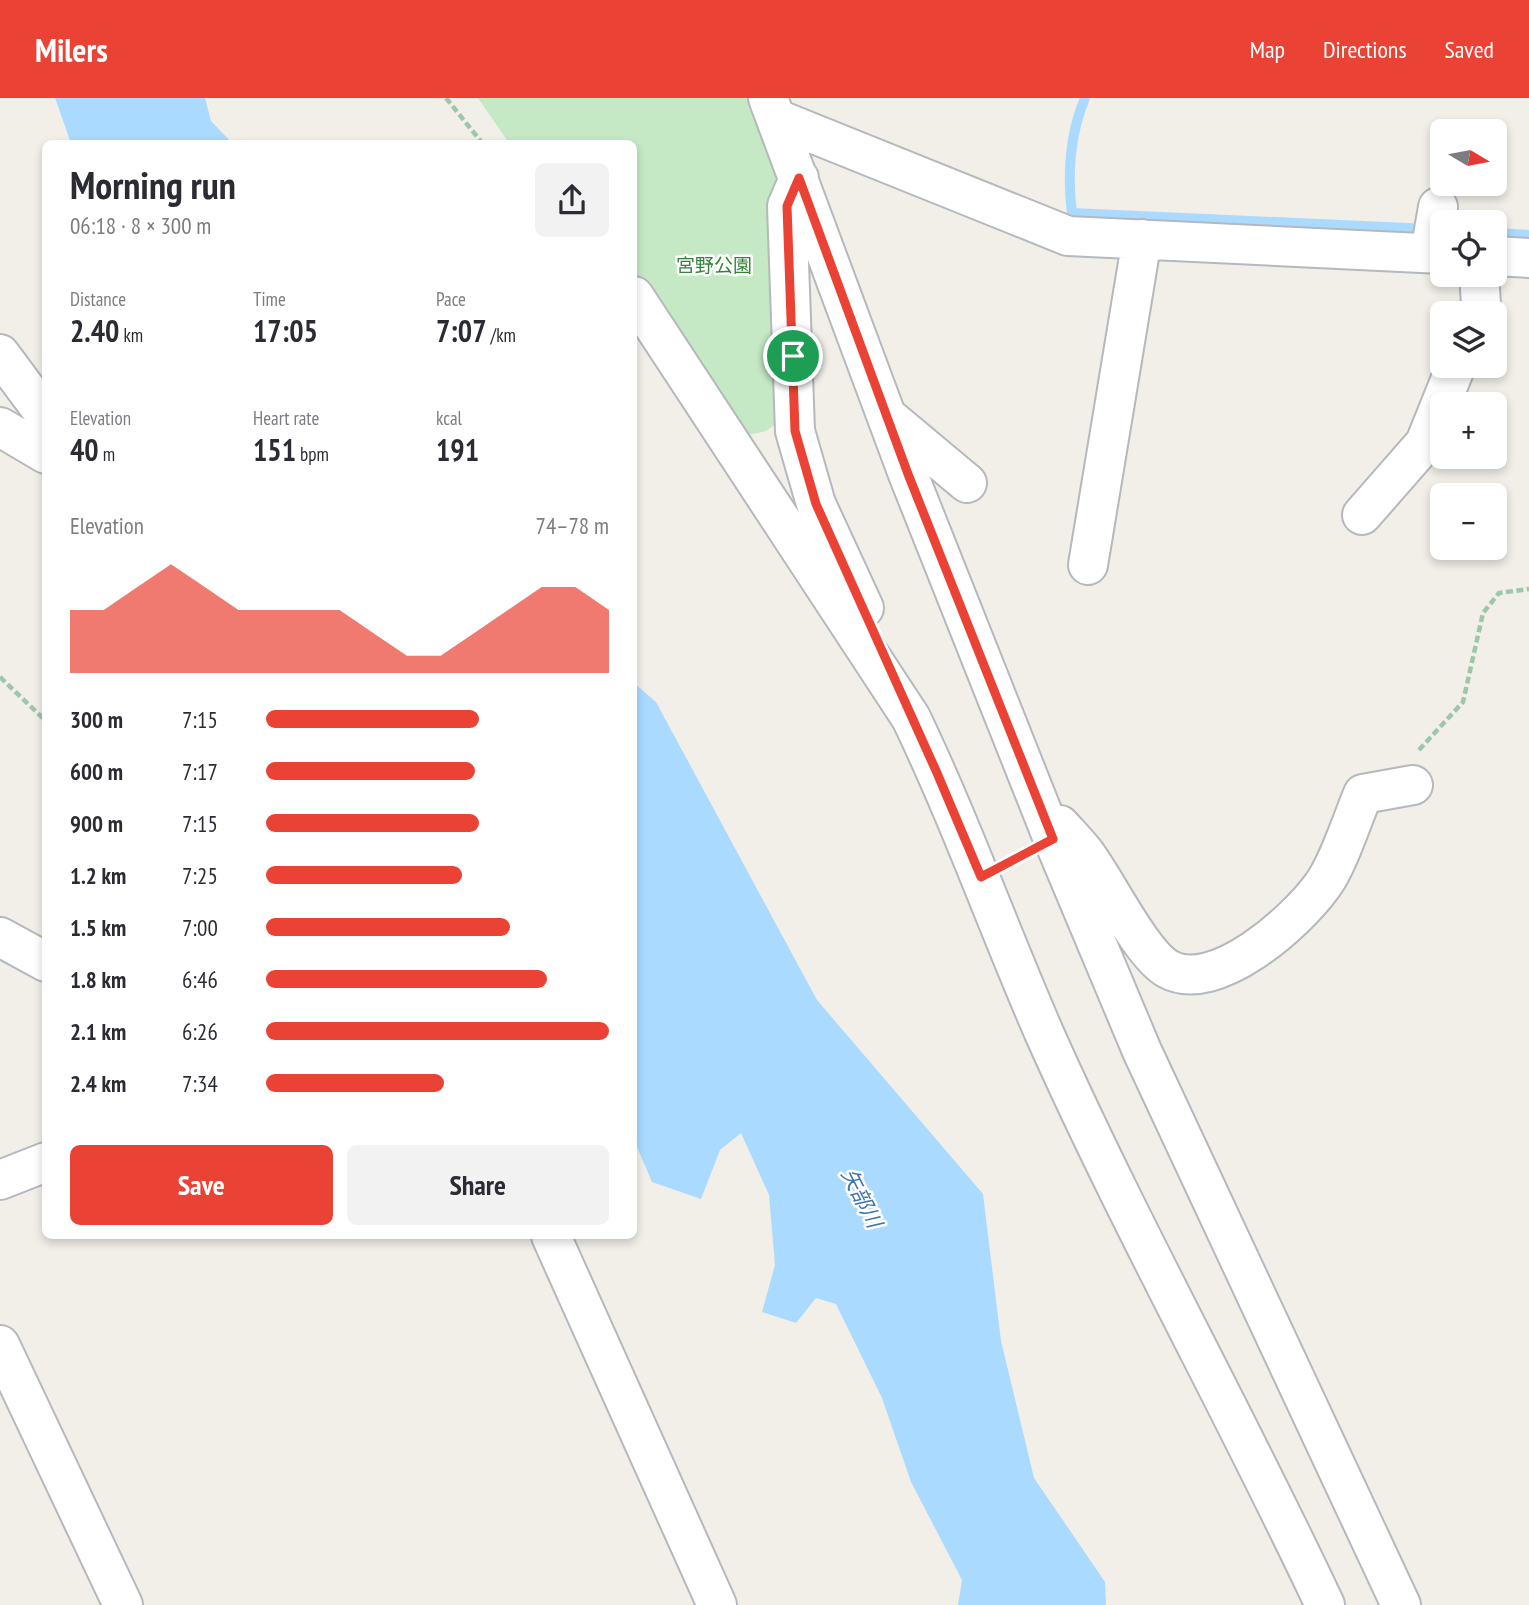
<!DOCTYPE html>
<html lang="en">
<head>
<meta charset="utf-8">
<style>
  :root { --surface:#fff; --page:#f2f2f3; --text:#2b2b33; --muted:#7c7c81; --accent:#ea4335 }
  body { margin:0; font-family:"PT Sans Narrow","Noto Sans JP",sans-serif; background:var(--page); color:var(--text); height:100vh; display:flex; flex-direction:column; font-size:26px; white-space:nowrap }
  * { box-sizing:border-box; margin:0 }
  p { font-size:23px; color:var(--muted) }
  .icon { flex:none; width:38px; height:38px; fill:none; stroke:currentColor; stroke-width:2; stroke-linecap:round; stroke-linejoin:round }
  .map { position:relative; flex:1; overflow:hidden }
  .details { position:absolute; left:42px; top:42px; width:595px; height:1099px; display:flex; flex-direction:column; background:var(--surface); border-radius:10px; box-shadow:0 4px 10px #0003 }
  .details>* { flex:none }
  .needle { width:46px; rotate:100deg }
  .controls { position:absolute; left:1430px; top:21px; display:grid; gap:14px }
  .controls a { display:grid; place-items:center; width:77px; height:77px; border-radius:10px; background:var(--surface); box-shadow:0 4px 10px #0003; font-size:35px }
  .pin { position:absolute; display:grid; place-items:center; width:60px; height:60px; color:#fff; margin:-30px; border:4px solid #fff; border-radius:50%; box-shadow:0 2px 7px #0007 }
  .round { display:grid; place-items:center; flex:none; width:74px; height:74px; border-radius:10px; background:var(--page) }
  .summary { display:flex; align-items:center; justify-content:space-between; height:119px; padding:0 28px }
  h1 { font-size:38px; font-weight:800; line-height:52px }
  .figures { display:grid; grid-template-columns:repeat(3,1fr); gap:10px; height:119px; padding:7px 28px }
  .figures div { display:grid; align-content:center }
  .figures b { font-size:30px; font-weight:800 }
  .figures small { font-size:19px; font-weight:400 }
  .figures p { font-size:19px }
  .chart { height:196px; padding:14px 28px }
  .chart p { display:flex; justify-content:space-between }
  .chart svg { width:100%; height:126px; margin-top:7px; fill:var(--accent); opacity:.7 }
  .primary-button { display:flex; gap:14px; margin-top:auto; padding:14px 28px }
  .primary-button a { flex:1; height:80px; border-radius:10px; background:var(--accent); color:#fff; font-size:28px; font-weight:800; line-height:80px; text-align:center }
  .primary-button a+a { background:var(--page); color:var(--text) }
  ul { padding:0 28px; list-style:none; font-size:23px }
  li { display:grid; grid-template-columns:112px 84px 1fr; align-items:center; height:52px }
  li i { height:18px; border-radius:9px; background:var(--accent) }
  header { display:flex; align-items:center; gap:42px; box-sizing:border-box; height:98px; padding:0 35px; background:var(--accent); color:#fff }
  header strong { font-size:33px }
  nav { display:flex; gap:38px; margin-inline-start:auto; font-size:24px }
  .map>svg:first-child { display:block }
  .green { fill:#c5e8c5 }
  .water { fill:#aadaff }
  .lines { fill:none; stroke-linecap:round; stroke-linejoin:round }
  .stream { stroke:#aadaff; stroke-width:10 }
  .minor-casing { stroke:#b5b8bc; stroke-width:42 }
  .path { stroke:#9cc7a9; stroke-width:4.5; stroke-dasharray:7 3.5; stroke-linecap:butt }
  .minor { stroke:#fff; stroke-width:38 }
  .route-casing { stroke:#fff; stroke-width:14 }
  .route { stroke:#ea4335; stroke-width:9 }
  .labels { text-anchor:middle; dominant-baseline:central; stroke-width:5; stroke-linejoin:round; paint-order:stroke }
  .park-label { font-size:19px; fill:#348238; stroke:#fff }
  .water-label { font-size:21px; font-style:italic; fill:#4174aa; stroke:#fff }
</style>
</head>
<body>
<header>
<strong>Milers</strong>
<nav><a>Map</a><a>Directions</a><a>Saved</a></nav>
</header>
<div class="map">
<svg width="1529" height="1507" viewBox="0 0 1529 1507">
  <rect width="100%" height="100%" fill="#f1efe8"/>
  <path class="green" d="M 478,0 L 754,0 L 783,74 L 790,316 L 766,333 L 738,339 L 634,223 L 634,46 L 509,45 Z"/>
  <path class="water" d="M 55,0 L 205,0 L 211,23 L 232,45 L 71,45 Z
    M 634,585 L 656,604 L 817,902 L 983,1096 L 1001,1243 L 1034,1380 L 1105,1484 L 1106,1507 L 958,1507 L 962,1482 L 911,1384 L 882,1300 L 836,1206 L 816,1200 L 796,1225 L 762,1214 L 775,1167 L 769,1097 L 741,1035 L 720,1052 L 701,1101 L 652,1084 L 634,1042 Z"/>
  <g class="lines">
    <path class="stream" d="M 1085,0 C 1070,35 1067,77 1072,115 L 1429,131
      M 1494,135 L 1529,137"/>
    <defs>
      <path id="minor" d="M 768,0 L 908,376 L 1053,741 L 1142,953 L 1401,1507
        M 777,21 L 1068,138 L 1442,156
        M 799,80 L 787,108 L 795,333 L 816,406 L 864,510
        M 1430,155 L 1438,109
        M 1494,158 L 1529,160
        M 634,198 L 911,620 C 961,724 999,832 1045,937 C 1131,1130 1235,1315 1325,1507
        M 1477,215 L 1481,206 L 1479,177
        M 0,256 L 46,318
        M 888,319 L 967,385
        M 0,329 L 46,356
        M 1362,417 L 1425,345 L 1456,268
        M 1088,467 L 1142,141
        M 1060,727 C 1068,736 1077,745 1084,754 C 1106,782 1140,855 1168,871 C 1215,897 1296,824 1322,788 C 1338,767 1352,722 1363,696 L 1413,687
        M 0,839 L 46,864
        M 0,1082 L 46,1064
        M 551,1138 L 717,1507
        M 0,1247 L 123,1507"/>
    </defs>
    <use href="#minor" class="minor-casing"/>
    <path class="path" d="M 446,0 L 483,46
      M 0,579 L 46,623
      M 1419,652 L 1463,604 L 1483,515 L 1499,495 L 1529,491"/>
    <use href="#minor" class="minor"/>
  </g>
  <g class="lines">
    <defs>
      <path id="route" d="M 799,80 L 908,376 L 1053,741 L 981,779 L 937,675 L 816,406 L 795,333 L 787,108 Z"/>
    </defs>
    <use href="#route" class="route-casing"/>
    <use href="#route" class="route"/>
  </g>
  <g class="labels">
    <g class="park-label">
      <text x="714" y="167">宮野公園</text>
    </g>
    <g class="water-label">
      <text transform="translate(862 1100) rotate(63)">矢部川</text>
    </g>
  </g>
</svg>
<div class="controls">
<a><svg class="needle" viewBox="-14 -14 28 28"><path d="M0-13l5 13h-10z" fill="#e53935"/><path d="M0 13l5-13h-10z" fill="#7c7c81"/></svg></a>
<a><svg class="icon" aria-label="locate" viewBox="0 0 24 24"><circle cx="12" cy="12" r="6"/><path d="M12 2v4M12 18v4M2 12h4M18 12h4"/></svg></a>
<a><svg class="icon" aria-label="layers" viewBox="0 0 24 24"><path d="M12 4l9 5-9 5-9-5zM3 14l9 5 9-5"/></svg></a>
<a>+</a>
<a>−</a>
</div>
<div class="pin" style="left:793px;top:258px;background:#1e9e55"><svg class="icon" aria-label="arrive" viewBox="0 0 24 24"><path d="M6 21V4h12l-3 4 3 4H6"/></svg></div>
<section class="details">
<div class="summary"><div><h1>Morning run</h1><p>06:18 · 8 × 300 m</p></div><a class="round"><svg class="icon" aria-label="share" viewBox="0 0 24 24"><path d="M12 15V3M7 8l5-5 5 5M5 13v7h14v-7"/></svg></a></div>
<div class="figures">
<div><p>Distance</p><b>2.40<small> km</small></b></div>
<div><p>Time</p><b>17:05</b></div>
<div><p>Pace</p><b>7:07<small> /km</small></b></div>
</div>
<div class="figures">
<div><p>Elevation</p><b>40<small> m</small></b></div>
<div><p>Heart rate</p><b>151<small> bpm</small></b></div>
<div><p>kcal</p><b>191</b></div>
</div>
<div class="chart"><p><span>Elevation</span>74–78 m</p>
<svg viewBox="0 0 160 44" preserveAspectRatio="none"><path d="M0 44V22L10 22L20 14L30 6L40 14L50 22L60 22L70 22L80 22L90 30L100 38L110 38L120 30L130 22L140 14L150 14L160 22V44z"/></svg>
</div>
<ul>
<li><b>300 m</b>7:15<i style="width:62%"></i></li>
<li><b>600 m</b>7:17<i style="width:61%"></i></li>
<li><b>900 m</b>7:15<i style="width:62%"></i></li>
<li><b>1.2 km</b>7:25<i style="width:57%"></i></li>
<li><b>1.5 km</b>7:00<i style="width:71%"></i></li>
<li><b>1.8 km</b>6:46<i style="width:82%"></i></li>
<li><b>2.1 km</b>6:26<i style="width:100%"></i></li>
<li><b>2.4 km</b>7:34<i style="width:52%"></i></li>
</ul>
<div class="primary-button"><a>Save</a><a>Share</a></div>
</section>
</div>
</body>
</html>
